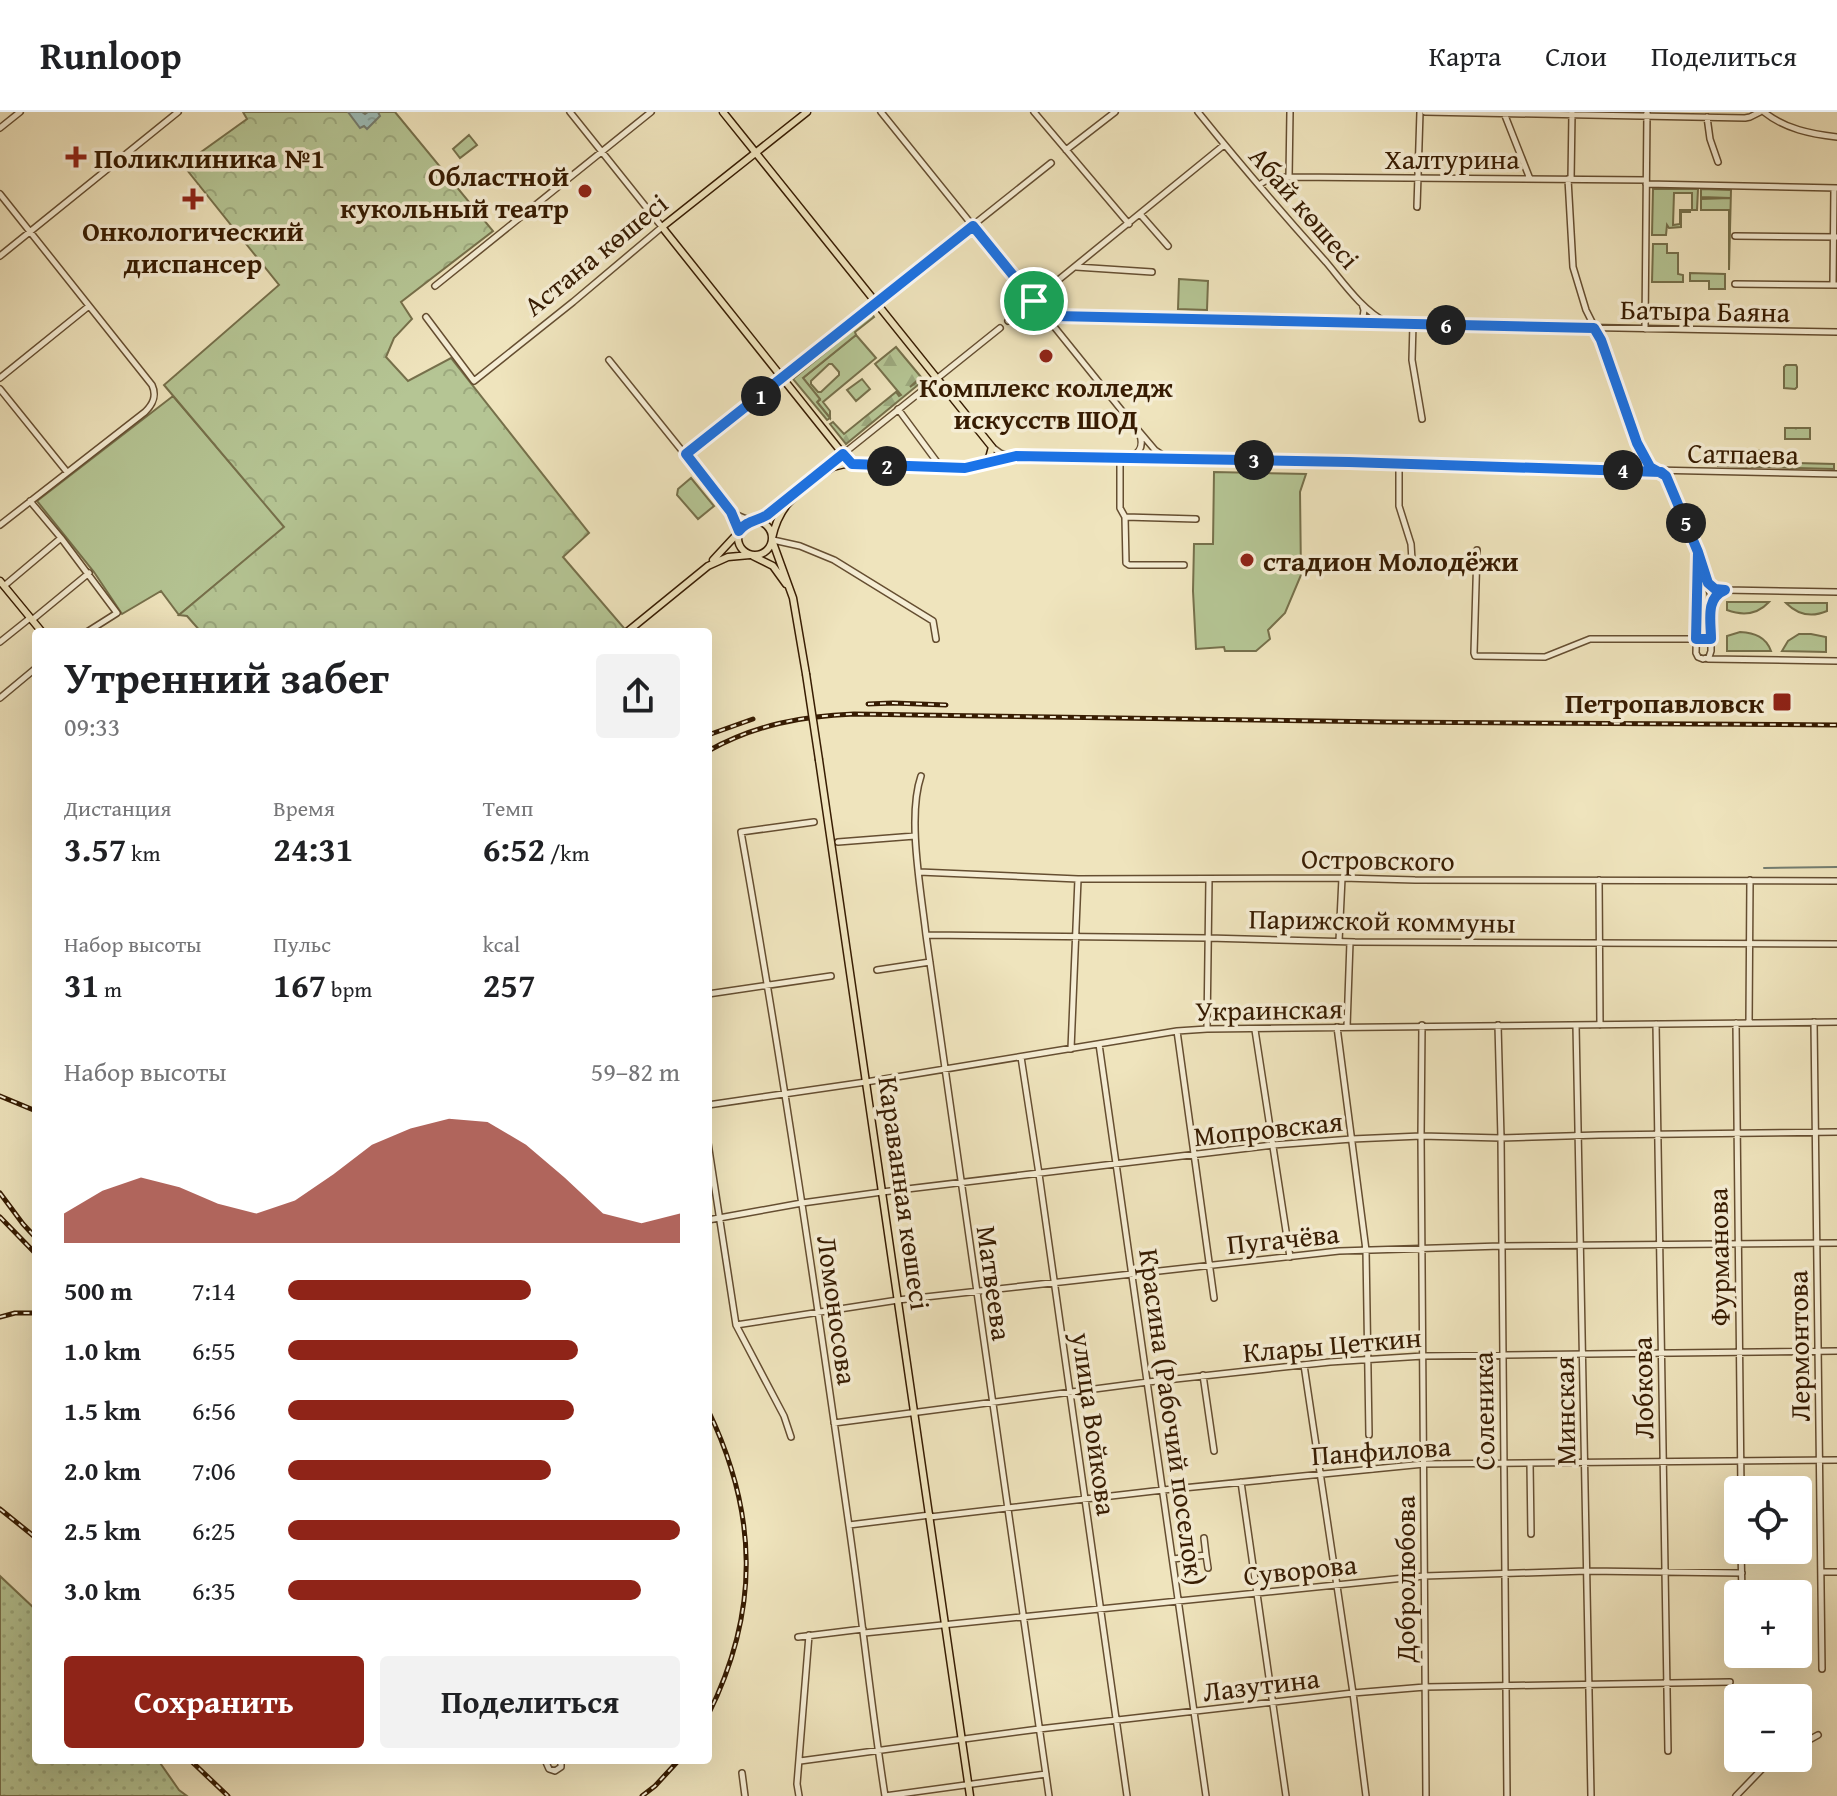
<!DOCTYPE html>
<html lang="ru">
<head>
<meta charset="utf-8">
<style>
  :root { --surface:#fff; --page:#f2f2f2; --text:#202124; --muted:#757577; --line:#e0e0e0; --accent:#8f2418 }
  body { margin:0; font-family:"Gentium Book Plus",serif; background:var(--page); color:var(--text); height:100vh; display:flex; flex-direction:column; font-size:30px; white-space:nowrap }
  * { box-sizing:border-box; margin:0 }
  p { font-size:26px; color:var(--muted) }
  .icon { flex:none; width:44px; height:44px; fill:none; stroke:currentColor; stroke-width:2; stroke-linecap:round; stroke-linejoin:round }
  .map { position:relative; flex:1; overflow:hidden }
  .panel { position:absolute; left:32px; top:516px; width:680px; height:1136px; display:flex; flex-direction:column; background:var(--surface); border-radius:8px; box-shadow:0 8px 32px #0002 }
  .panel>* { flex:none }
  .buttons { position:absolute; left:1724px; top:1364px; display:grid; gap:16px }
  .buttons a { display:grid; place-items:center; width:88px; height:88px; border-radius:8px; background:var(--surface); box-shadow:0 8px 32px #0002; font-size:40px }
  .pin { position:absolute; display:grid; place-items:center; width:68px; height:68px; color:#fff; margin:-34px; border:4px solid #fff; border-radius:50%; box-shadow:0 2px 8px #0007 }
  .km { position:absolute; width:40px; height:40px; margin:-20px; border-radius:50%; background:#222; color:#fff; font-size:22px; line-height:40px; text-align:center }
  .round { display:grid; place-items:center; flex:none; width:84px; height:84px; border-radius:8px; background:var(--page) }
  .head { display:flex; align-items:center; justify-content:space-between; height:136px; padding:0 32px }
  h1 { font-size:44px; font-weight:700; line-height:60px }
  .metrics { display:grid; grid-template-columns:repeat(3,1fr); gap:12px; height:136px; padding:8px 32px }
  .metrics div { display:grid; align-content:center }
  .metrics b { font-size:34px; font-weight:700 }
  .metrics small { font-size:22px; font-weight:400 }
  .metrics p { font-size:22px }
  .chart { height:224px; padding:16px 32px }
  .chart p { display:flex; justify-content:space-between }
  .chart svg { width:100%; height:144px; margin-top:8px; fill:var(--accent); opacity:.7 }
  .primary-button { display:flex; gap:16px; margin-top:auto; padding:16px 32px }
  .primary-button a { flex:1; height:92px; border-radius:8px; background:var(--accent); color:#fff; font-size:32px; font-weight:700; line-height:92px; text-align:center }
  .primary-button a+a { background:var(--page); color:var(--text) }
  ul { padding:0 32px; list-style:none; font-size:26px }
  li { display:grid; grid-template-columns:128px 96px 1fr; align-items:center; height:60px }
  li i { height:20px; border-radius:10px; background:var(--accent) }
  header { display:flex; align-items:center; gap:48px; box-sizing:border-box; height:112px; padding:0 40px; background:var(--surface); border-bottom:2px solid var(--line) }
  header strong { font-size:38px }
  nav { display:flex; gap:44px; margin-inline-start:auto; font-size:28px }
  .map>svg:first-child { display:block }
  .grass { fill:#b5c594; stroke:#76704b; stroke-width:2; fill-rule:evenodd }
  .forest { fill:url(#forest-firs); stroke:#76704b; stroke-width:2 }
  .park { fill:url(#park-crowns); stroke:#76704b; stroke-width:2 }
  .garden { fill:url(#garden-dots); stroke:#76704b; stroke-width:2 }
  .water { fill:url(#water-ripples); stroke:#747d70; stroke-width:2 }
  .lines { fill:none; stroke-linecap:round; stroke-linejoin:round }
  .stream { stroke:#747d70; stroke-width:2 }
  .minor-casing { stroke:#654e31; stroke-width:8 }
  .major-casing { stroke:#371c02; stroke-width:9 }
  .minor { stroke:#f5edd4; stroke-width:5 }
  .major { stroke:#efe4bd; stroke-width:6 }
  .rail-casing { stroke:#371c02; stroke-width:5 }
  .rail { stroke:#f5edd4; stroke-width:2; stroke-dasharray:6; stroke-linecap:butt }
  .major-bridge-casing { stroke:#371c02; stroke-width:9; stroke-linecap:butt }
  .major-bridge { stroke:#efe4bd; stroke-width:6 }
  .route-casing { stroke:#fff; stroke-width:16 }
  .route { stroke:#1a73e8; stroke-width:10 }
  .poi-dot { fill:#8f2418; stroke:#f5edd4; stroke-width:3 }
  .labels { text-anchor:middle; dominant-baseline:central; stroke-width:7; stroke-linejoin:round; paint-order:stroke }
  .poi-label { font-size:28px; font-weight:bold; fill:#371c02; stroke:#f5edd4; text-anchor:start }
  .street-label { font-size:28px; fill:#371c02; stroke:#f5edd4 }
</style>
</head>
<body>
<header>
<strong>Runloop</strong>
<nav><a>Карта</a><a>Слои</a><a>Поделиться</a></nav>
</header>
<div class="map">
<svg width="1837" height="1684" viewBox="0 0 1837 1684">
  <defs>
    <pattern id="forest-firs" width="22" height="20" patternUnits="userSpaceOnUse" patternTransform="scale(2)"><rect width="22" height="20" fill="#b5c594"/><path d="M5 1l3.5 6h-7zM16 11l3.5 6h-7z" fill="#9ca97e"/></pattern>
    <pattern id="park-crowns" width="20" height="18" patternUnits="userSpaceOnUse" patternTransform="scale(2)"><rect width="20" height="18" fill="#b5c594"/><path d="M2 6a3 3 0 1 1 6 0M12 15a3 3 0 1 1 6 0" fill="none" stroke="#9ca97e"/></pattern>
    <pattern id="garden-dots" width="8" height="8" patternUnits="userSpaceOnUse" patternTransform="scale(2)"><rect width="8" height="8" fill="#b5c594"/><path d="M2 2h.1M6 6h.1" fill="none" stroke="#9ca97e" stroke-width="1.8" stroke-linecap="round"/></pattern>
    <pattern id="water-ripples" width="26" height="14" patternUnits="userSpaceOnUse" patternTransform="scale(2)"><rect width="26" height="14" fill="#9cbdb9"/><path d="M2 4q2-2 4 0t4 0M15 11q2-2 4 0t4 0" fill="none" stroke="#87a29d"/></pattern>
  </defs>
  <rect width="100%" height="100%" fill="#efe4bd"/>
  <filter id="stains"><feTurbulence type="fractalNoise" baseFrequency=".0025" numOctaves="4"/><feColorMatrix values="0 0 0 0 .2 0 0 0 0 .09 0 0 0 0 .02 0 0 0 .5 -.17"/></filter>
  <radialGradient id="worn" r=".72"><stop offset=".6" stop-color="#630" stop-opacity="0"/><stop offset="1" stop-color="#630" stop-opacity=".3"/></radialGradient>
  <path class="grass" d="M 469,23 L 477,33 L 460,46 L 453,37 Z
    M 1653,77 L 1698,77 L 1697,98 L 1692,98 L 1692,81 L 1674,81 L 1673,113 L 1680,112 L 1680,98 L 1690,98 L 1690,100 L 1681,100 L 1681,115 L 1669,116 L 1667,113 L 1666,123 L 1652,123 Z
    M 1701,77 L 1731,78 L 1729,158 L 1729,98 L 1701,98 L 1701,87 L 1730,86 L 1701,85 Z
    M 1653,132 L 1667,132 L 1667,141 L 1678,141 L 1678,162 L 1683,163 L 1683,170 L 1652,170 Z
    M 1690,161 L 1725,162 L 1725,177 L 1709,177 L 1709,169 L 1690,169 Z
    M 1179,167 L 1208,169 L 1207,198 L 1178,197 Z
    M 856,223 L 876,246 L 823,290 L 830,299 L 830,306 L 817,290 L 820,288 L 803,266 ZM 829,252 L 832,252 L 839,260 L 839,263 L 821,280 L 818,280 L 811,272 L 811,269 Z
    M 1786,253 L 1796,253 L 1797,255 L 1797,275 L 1795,277 L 1784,276 L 1784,255 Z
    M 862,267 L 870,277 L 856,289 L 847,278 Z
    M 173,284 L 285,415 L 179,503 L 161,479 L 122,502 L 94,460 L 37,389 Z
    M 1718,338 L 1772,339 L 1772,346 L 1718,345 Z
    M 1718,349 L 1834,352 L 1834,357 L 1718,354 Z
    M 1214,360 L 1306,362 L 1300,380 L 1301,463 L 1285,501 L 1268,518 L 1270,527 L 1256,539 L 1225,539 L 1224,535 L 1196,537 L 1193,479 L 1194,432 L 1213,432 Z
    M 691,366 L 714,394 L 698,407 L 677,383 L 678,377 Z
    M 1727,490 L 1769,490 C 1757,503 1743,504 1727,498 Z
    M 1786,491 L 1827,491 L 1827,499 C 1811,506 1798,503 1786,491 Z
    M 1740,520 C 1755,521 1766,525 1771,539 L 1727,539 L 1727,524 Z
    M 1799,522 L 1811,522 L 1826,525 L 1826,540 L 1782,539 L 1788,529 Z"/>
  <path class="forest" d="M 872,202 L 874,205 L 855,220 L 856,223 L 803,266 L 820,287 L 817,290 L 830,306 L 827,308 L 793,267 Z
    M 896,235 L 921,265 L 910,275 L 922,266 L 924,268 L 846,332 L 830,312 L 833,310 L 844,322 L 896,280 L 899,284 L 901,283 L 875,252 Z"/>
  <path class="park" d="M 243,0 L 395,0 L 493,119 L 401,190 L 412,207 L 394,226 L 386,245 L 408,269 L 451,246 L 589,421 L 563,445 L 624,516 L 619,520 L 201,520 L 187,504 L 179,503 L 284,415 L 164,273 L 279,173 L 183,53 L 247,7 Z
    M 1785,316 L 1810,316 L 1810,327 L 1785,327 Z"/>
  <path class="garden" d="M 0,1464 L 36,1498 L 36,1648 L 158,1648 L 179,1678 L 187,1684 L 0,1684 Z"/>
  <path class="water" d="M 348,0 L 362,0 L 365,2 L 368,0 L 378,0 L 380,4 L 367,17 L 364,14 L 360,16 Z"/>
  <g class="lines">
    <path class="stream" d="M 1764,756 L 1837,755"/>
    <defs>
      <path id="minor" d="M 881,0 L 1127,305 L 1155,338 L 1167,346
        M 1034,0 L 1129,112
        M 1198,0 C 1239,51 1282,101 1326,150 C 1343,170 1362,198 1386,210
        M 1425,0 L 1745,6 L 1750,5 L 1760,0
        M 1764,0 C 1785,17 1811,22 1837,25
        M 1504,1 L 1530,67
        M 1707,5 L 1710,27 L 1718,50
        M 0,16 L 20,0
        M 1066,38 L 1115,0
        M 1289,65 L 1290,0
        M 1568,67 L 1573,155 L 1586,198 L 1601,228 L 1637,331 L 1647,350 L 1654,357
        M 1571,67 L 1572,1
        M 1646,72 L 1837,76
        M 1259,73 L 1270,66 L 1289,65 L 1646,68
        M 0,82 L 152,273 C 157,284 153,292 145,300 L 0,413
        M 1417,95 L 1420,0
        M 1140,102 L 1168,134
        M 1735,124 L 1837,125
        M 0,144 L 178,0
        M 1076,155 L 1152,160
        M 1735,172 L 1837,173
        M 1833,173 L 1834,76
        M 435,174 L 651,0
        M 1045,202 L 1053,203 L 1139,207 L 1837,220
        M 426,205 L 474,269 L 573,190 L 662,115 L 570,0
        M 1008,209 L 1224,33
        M 1356,209 L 1363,205 L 1364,198 L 1362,192
        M 1413,212 L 1412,248 L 1422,307
        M 1645,217 L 1647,0
        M 609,248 L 729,397 L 739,419
        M 0,266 L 89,194
        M 0,277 L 67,360
        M 898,297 L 940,354
        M 992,335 L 1000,341 L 1011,344 L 1837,362
        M 686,342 L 1051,51
        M 1132,344 C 1141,340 1143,333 1140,323
        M 1120,346 L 1120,396 L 1125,405 L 1126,451 L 1129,453 L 1184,453
        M 852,352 L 843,342 L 1000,216
        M 1399,352 L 1399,394 L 1411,432 L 1412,448
        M 978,354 L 1007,346
        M 1622,356 L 1637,350 L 1638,347 L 1638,336
        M 1663,361 L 1698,440 L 1707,469 L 1711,475 L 1725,478 L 1837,480
        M 30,389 L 61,426 L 117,501 L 87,520
        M 732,401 L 751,409
        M 1125,405 L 1196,407
        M 773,428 L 800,434 L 834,448 L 933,509 L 936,527
        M 1477,438 L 1474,541 L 1475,544 L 1545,545 L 1590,527 L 1711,527
        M 1698,445 L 1696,541 L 1698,545 L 1703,547 L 1709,545 L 1711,539 L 1711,485 L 1708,473
        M 4,474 L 61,426
        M 32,508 L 89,461
        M 0,530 L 30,506
        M 1708,547 L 1837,549
        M 0,586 L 36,556
        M 921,664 C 907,705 921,778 926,823 L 1049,1684
        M 814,710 L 741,720 C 782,950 816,1182 849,1414 C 862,1504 871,1594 885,1684
        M 838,730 L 915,724
        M 919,760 L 1078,767 L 1342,766 L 1415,768 L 1837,769
        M 1599,768 L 1600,913
        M 926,823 L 1208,826 L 1355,830 L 1837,832
        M 1339,829 L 1342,766
        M 877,858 L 930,850
        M 708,882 L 831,864
        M 1814,910 L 1822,1557
        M 1736,911 L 1741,1378
        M 1749,911 L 1750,768
        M 1656,912 L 1668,1639
        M 1422,913 L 1421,1024 L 1426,1684
        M 1498,913 L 1501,1026 L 1507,1684
        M 1576,913 L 1591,1684
        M 1337,915 L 1366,1138 L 1369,1323
        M 1347,915 L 1350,830
        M 1207,917 L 1209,767
        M 1255,918 L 1290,1145
        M 1177,919 L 1214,1186
        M 1099,932 L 1206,1684
        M 1071,937 L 1078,767
        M 1021,945 L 1039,1062 L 1127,1684
        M 708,993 L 866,970 L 1177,919 L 1207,917 L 1837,910
        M 708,1031 L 736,1213 L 784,1304 L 791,1325
        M 708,1108 L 802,1091 L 882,1080 L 1273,1033 L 1352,1027 L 1421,1024 L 1501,1026 L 1599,1023 L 1837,1020
        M 736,1213 L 898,1188 L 1339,1139 L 1501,1134 L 1837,1131
        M 1304,1253 L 1353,1581 L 1366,1684
        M 1203,1263 L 1214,1339
        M 834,1311 L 1148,1270 L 1330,1250 L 1423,1244 L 1837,1239
        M 1530,1351 L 1531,1422
        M 1241,1370 L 1286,1684
        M 930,1405 L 1163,1378 L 1424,1352 L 1837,1348
        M 849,1413 L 930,1403
        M 1741,1438 L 1742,1482
        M 1206,1443 L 1208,1456
        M 1173,1447 L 1206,1443 L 1204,1426
        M 1821,1460 L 1837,1460
        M 864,1521 L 1424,1464 L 1587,1459 L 1742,1461
        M 798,1525 L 863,1517
        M 1798,1634 L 1818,1623
        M 545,1648 L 549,1657 L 555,1659 L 561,1655 L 561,1648
        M 800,1649 L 1039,1617 L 1353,1581 L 1425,1575 L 1730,1570
        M 742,1661 L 745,1684
        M 799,1684 L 797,1672 L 809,1523
        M 885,1684 L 1046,1662
        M 1736,1684 L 1764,1655 L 1779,1646"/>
      <path id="major" d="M 723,0 L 992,335 L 989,346 L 976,355 L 971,356 L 845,352 L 833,355 L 822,362
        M 807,0 L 662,115 L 843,342
        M 826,356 L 843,342
        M738 426a17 17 0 1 1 34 0a17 17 0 1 1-34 0Z
        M 756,409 L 786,388
        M 772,426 C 780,390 798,382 825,360
        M 772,428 L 793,486 L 806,562
        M 753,444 L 773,454 L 786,472
        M 713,448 L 738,421
        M 0,469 L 42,520
        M 627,520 L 708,454 L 728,445 L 750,443
        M 819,648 L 970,1684"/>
    </defs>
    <use href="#minor" class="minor-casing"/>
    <use href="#major" class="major-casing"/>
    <use href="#minor" class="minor"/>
    <use href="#major" class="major"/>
    <defs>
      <path id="rail" d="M 868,592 L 893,591 L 946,593
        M 708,623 L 753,607
        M 708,639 C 755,613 801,604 854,602 L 1387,610 L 1837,613
        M 0,984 L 36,999
        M 0,1081 L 23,1112 L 36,1126
        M 0,1105 L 36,1142
        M 0,1205 L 15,1201 L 36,1201
        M 708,1298 C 758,1402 760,1499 708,1603
        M 0,1397 L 36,1426
        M 190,1648 L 228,1684
        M 642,1684 L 655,1674 L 679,1648"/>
    </defs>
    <use href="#rail" class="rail-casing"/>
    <use href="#rail" class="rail"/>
    <defs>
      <path id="major-bridge" d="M 806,562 L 819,648"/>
    </defs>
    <use href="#major-bridge" class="major-bridge-casing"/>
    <use href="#major-bridge" class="major-bridge"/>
  </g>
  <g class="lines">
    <defs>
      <path id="route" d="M 1034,189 L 973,114 L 686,342 L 731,400 L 739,419 C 746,409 757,409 767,403 L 843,342 L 852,352 L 965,356 L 1016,344 L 1349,350 L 1661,360 L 1666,364 L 1698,440 L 1708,471 L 1715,477 L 1725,478 C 1705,486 1711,509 1711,527 L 1696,527 L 1698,440 L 1666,364 L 1650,355 L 1637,331 L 1601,228 L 1594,216 L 1055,204 L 1045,202 L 1034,189"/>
    </defs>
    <use href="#route" class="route-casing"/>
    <use href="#route" class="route"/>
  </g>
  <g class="poi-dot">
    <path d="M72 33h8v8h8v8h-8v8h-8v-8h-8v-8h8z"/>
    <circle cx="585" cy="79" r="8"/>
    <path d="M189 75h8v8h8v8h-8v8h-8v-8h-8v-8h8z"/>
    <circle cx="1046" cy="244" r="8"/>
    <circle cx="1247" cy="448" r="8"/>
    <rect x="1772" y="580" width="20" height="20" rx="4"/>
  </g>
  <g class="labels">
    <g class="poi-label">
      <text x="94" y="45">Поликлиника №1</text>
      <text x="569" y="63" text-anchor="end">Областной<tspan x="569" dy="32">кукольный театр</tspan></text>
      <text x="193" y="118" text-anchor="middle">Онкологический<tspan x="193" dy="32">диспансер</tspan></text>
      <text x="1046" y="274" text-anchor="middle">Комплекс колледж<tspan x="1046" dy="32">искусств ШОД</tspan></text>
      <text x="1263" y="448">стадион Молодёжи</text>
      <text x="1764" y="590" text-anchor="end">Петропавловск</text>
    </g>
    <g class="street-label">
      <text x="1452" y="46">Халтурина</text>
      <text transform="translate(1305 95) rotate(49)">Абай көшесі</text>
      <text transform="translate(595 142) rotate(-39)">Астана көшесі</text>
      <text transform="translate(1705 198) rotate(1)">Батыра Баяна</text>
      <text transform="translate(1743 341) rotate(1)">Сатпаева</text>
      <text transform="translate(1378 747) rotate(1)">Островского</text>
      <text transform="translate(1382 808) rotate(1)">Парижской коммуны</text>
      <text transform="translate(1269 897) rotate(-1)">Украинская</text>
      <text transform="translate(1268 1016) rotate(-6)">Мопровская</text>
      <text transform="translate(905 1081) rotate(82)">Караванная көшесі</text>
      <text transform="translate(1283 1126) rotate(-6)">Пугачёва</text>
      <text transform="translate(1718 1145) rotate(-91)">Фурманова</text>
      <text transform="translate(995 1171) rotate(82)">Матвеева</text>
      <text transform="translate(838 1198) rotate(82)">Ломоносова</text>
      <text transform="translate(1332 1232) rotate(-5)">Клары Цеткин</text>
      <text transform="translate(1798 1234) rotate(-91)">Лермонтова</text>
      <text transform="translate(1642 1276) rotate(-91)">Лобкова</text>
      <text transform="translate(1483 1299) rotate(-91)">Соленика</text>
      <text transform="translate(1564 1299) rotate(-91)">Минская</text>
      <text transform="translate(1173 1305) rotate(82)">Красина (Рабочий поселок)</text>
      <text transform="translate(1095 1312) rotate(82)">улица Войкова</text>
      <text transform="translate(1381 1338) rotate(-4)">Панфилова</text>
      <text transform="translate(1300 1457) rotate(-6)">Суворова</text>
      <text transform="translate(1404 1467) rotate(-90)">Добролюбова</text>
      <text transform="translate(1261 1572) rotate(-7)">Лазутина</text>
    </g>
  </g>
  <rect width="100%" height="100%" filter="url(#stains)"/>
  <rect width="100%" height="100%" fill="url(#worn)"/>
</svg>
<div class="buttons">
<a><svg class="icon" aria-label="locate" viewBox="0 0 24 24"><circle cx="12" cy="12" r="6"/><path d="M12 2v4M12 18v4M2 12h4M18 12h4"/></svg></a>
<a>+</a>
<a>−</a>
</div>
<div class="pin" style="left:1034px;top:189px;background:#1e9e55"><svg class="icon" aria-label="arrive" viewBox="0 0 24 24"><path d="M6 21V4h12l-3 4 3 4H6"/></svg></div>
<b class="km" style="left:761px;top:284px">1</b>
<b class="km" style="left:887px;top:354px">2</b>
<b class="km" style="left:1254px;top:348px">3</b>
<b class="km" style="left:1623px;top:358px">4</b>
<b class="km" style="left:1686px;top:411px">5</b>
<b class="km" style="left:1446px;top:213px">6</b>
<section class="panel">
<div class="head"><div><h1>Утренний забег</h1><p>09:33</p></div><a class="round"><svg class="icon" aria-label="share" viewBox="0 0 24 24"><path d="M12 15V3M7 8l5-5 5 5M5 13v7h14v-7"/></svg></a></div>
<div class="metrics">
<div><p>Дистанция</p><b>3.57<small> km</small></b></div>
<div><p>Время</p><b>24:31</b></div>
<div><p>Темп</p><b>6:52<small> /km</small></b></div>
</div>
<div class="metrics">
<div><p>Набор высоты</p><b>31<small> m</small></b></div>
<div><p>Пульс</p><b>167<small> bpm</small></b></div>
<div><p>kcal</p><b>257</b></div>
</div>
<div class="chart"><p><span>Набор высоты</span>59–82 m</p>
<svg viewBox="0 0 160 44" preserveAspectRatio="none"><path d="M0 44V35L10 28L20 24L30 27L40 32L50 35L60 31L70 23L80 14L90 9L100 6L110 7L120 14L130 24L140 35L150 38L160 35V44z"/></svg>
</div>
<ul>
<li><b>500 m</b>7:14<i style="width:62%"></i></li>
<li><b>1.0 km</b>6:55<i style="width:74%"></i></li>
<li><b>1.5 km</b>6:56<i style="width:73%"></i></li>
<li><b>2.0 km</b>7:06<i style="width:67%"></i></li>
<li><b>2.5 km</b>6:25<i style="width:100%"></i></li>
<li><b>3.0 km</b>6:35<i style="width:90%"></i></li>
</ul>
<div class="primary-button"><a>Сохранить</a><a>Поделиться</a></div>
</section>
</div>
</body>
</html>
